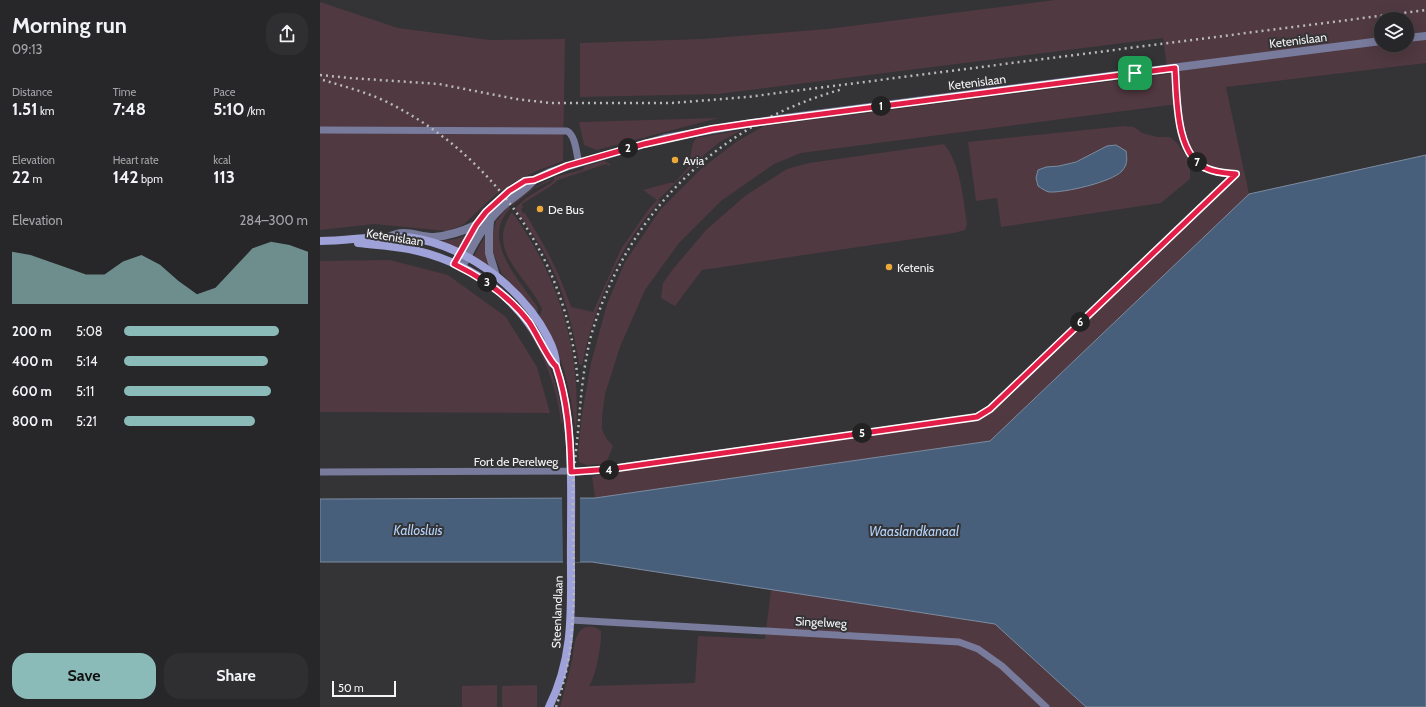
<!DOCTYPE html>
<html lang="en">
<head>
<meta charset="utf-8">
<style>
  :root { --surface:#272628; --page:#2f2e30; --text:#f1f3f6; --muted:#a4a5a8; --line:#434345; --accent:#8bbbb9 }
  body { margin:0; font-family:Cabin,sans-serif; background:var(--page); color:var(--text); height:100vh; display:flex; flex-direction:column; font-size:15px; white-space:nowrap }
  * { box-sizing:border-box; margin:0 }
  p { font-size:13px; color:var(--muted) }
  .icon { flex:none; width:22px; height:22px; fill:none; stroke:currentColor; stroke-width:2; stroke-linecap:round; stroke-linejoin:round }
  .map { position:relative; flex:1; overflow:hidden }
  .sheet { display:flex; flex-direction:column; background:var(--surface); width:320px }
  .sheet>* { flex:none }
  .buttons { position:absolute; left:1054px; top:12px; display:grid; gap:8px }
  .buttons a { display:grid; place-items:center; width:40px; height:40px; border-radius:50%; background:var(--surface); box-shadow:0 4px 16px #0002,0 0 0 1px var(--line); font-size:20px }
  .scale { position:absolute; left:12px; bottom:10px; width:64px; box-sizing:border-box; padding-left:4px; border:2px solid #f5f5f7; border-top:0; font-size:11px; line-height:14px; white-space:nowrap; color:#f5f5f7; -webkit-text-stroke:3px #343336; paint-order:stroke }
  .pin { position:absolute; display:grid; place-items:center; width:34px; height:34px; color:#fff; margin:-17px; border-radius:8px; box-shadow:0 2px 6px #0006 }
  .km { position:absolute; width:20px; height:20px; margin:-10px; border-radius:50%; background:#222; color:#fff; font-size:11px; line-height:20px; text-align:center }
  .round { display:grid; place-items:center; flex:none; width:42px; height:42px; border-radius:16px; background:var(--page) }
  .headline { display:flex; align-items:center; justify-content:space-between; height:68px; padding:0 12px }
  h1 { font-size:22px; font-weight:800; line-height:30px }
  .stats { display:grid; grid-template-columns:repeat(3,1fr); gap:6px; height:68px; padding:4px 12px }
  .stats div { display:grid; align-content:center }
  .stats b { font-size:17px; font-weight:800 }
  .stats small { font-size:11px; font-weight:400 }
  .stats p { font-size:11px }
  .chart { height:112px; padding:8px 12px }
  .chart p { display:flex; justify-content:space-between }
  .chart svg { width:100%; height:72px; margin-top:4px; fill:var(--accent); opacity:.7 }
  .action { display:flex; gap:8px; margin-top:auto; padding:8px 12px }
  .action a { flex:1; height:46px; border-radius:16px; background:var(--accent); color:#111; font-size:16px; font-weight:800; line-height:46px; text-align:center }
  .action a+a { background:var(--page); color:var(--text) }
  ul { padding:0 12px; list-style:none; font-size:13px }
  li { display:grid; grid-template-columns:64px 48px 1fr; align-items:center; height:30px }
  li i { height:10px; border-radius:5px; background:var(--accent) }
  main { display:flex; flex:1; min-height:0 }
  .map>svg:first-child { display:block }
  .green { fill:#503940; fill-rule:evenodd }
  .water { fill:#485f7b; stroke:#7c8ca0 }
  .pier { fill:#343336 }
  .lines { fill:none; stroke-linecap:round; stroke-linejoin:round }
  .minor { stroke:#787b9c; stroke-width:7 }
  .tertiary { stroke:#787b9c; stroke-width:8 }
  .secondary { stroke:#9ea2d8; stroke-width:8 }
  .rail { stroke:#b9b9bb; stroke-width:2.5; stroke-dasharray:2 4; stroke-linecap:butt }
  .route-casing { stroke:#fff; stroke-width:8 }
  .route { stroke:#e11d48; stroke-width:5 }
  .poi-dot { fill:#eca93a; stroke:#343336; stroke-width:1.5 }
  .labels { text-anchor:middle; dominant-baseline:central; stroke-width:4; stroke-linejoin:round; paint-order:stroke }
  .street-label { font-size:12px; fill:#f5f5f7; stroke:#343336 }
  .poi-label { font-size:12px; fill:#f5f5f7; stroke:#343336; text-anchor:start }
  .water-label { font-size:13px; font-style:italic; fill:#b5d5fe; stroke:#343336 }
</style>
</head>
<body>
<main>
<section class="sheet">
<div class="headline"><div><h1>Morning run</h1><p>09:13</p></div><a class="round"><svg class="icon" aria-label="share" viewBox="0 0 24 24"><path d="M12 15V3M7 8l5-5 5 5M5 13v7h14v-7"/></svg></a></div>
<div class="stats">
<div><p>Distance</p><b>1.51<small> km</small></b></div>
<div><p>Time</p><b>7:48</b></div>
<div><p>Pace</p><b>5:10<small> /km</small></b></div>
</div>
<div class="stats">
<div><p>Elevation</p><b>22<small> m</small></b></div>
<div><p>Heart rate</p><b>142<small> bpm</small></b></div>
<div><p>kcal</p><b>113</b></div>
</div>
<div class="chart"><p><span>Elevation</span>284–300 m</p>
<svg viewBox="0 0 160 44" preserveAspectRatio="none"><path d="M0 44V12L10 14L20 18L30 22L40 26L50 26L60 18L70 14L80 20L90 30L100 38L110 34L120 22L130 10L140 6L150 8L160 12V44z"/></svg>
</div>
<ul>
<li><b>200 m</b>5:08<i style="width:84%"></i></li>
<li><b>400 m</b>5:14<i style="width:78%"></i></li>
<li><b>600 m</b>5:11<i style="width:80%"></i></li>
<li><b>800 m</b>5:21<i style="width:71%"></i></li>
</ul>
<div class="action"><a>Save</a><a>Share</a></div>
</section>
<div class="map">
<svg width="1106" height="707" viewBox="0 0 1106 707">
  <rect width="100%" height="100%" fill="#343336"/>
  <path class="green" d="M 735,0 L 1106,0 L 1106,63 L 906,87 L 929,194 L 670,441 L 275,498 L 272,477 L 291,469 L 657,417 L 915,175 L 887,169 L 868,151 L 858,104 L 481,153 L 454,164 L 401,201 L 359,243 L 325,290 L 300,347 L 285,394 L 282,417 L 282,429 L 286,438 L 293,446 L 286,464 L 266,465 L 259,462 L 258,453 L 262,414 L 271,363 L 287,304 L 305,262 L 340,210 L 382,168 L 416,142 L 444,126 L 848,74 L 843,38 L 398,94 L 260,97 L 260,43 L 382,39 L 507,29 ZM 1061,19 L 1087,19 L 1087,45 L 1061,45 Z
    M 0,2 L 78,28 L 170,40 L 245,39 L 243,161 L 219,170 L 196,181 L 175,195 L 143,225 L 127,231 L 54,224 L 0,230 Z
    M 398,118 L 277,150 L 264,145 L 259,122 Z
    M 804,126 L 814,127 L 822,133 L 837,137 L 850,137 L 856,142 L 870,161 L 870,179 L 841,203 L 681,227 L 677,198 L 656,201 L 648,142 ZM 773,155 L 718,186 L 726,167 C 744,166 756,162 773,155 Z
    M 422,130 L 400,142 L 385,154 L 338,200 L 340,201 C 333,210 325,218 319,227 C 290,268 272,317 262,365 L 259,364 C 253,328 245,293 228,260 C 219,242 206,225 195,208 L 206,198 L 231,183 L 234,180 L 234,177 L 262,170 L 265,166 L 284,161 L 290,164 L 290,166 L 286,164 L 238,180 L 231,186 L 202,204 L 203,208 L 201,209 L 203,213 L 205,213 C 224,244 239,271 251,307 L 273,312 L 301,249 L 328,210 L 337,200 L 323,190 L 349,183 L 354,183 L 368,168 L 373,143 L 376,138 Z
    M 624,144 C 641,165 643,198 647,224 L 645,230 L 634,233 L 382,270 L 355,306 L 341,298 L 343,283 L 353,269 L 386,230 L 425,196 L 467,169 L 489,163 Z
    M 231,179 L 230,181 L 213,189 L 193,205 L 192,203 L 209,190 Z
    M 189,206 L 190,209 C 160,239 199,280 217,306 L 218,309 L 217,313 L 205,298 L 182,274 L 173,252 L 173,233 L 176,221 Z
    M 192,212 C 239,277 262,351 256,432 L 251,400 L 244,370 L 239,355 L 219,317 L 222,310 L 221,307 C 206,275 165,251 192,212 Z
    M 166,234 L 170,267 L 154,256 Z
    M 146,235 L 139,248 L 136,248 L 116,242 L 136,239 Z
    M 70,260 L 128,275 L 186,317 L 217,367 L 230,413 L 0,412 L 0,261 Z
    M 207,326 C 229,355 239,388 243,424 L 241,423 C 237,387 225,357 206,328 Z
    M 451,589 L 675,624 L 766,707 L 240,707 C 244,693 247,679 251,665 C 254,654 253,637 261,630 C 268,624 275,627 281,631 C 282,643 276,677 269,686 L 375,683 L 378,636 L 445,639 Z
    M 177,685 L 177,707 L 142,707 L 142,686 Z
    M 217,685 L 217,707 L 182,707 L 182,686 Z"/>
  <path class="water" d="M 796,145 L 806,151 C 807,159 808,164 802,171 C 792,182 744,193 729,192 C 725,191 721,188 718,186 L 716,178 L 718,170 L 726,167 L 739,166 L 756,162 L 787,146 Z
    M 1106,155 L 1106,707 L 766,707 L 675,624 L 272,562 L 0,562 L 0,499 L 275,498 L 670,441 L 929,194 Z"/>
  <path class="pier" d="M 242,496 L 260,496 L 260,562 L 243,563 Z"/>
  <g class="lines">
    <path class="minor" d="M 855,68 C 857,97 856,157 888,169 C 897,173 907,173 916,174
      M 0,130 L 247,131 C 256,136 256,153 259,163
      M 0,472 L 273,471 L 657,417 L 670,409 L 916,174
      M 251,620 L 639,642 L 658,649 L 682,666 L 726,707"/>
    <path class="tertiary" d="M 1087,38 L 1106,36
      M 170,221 L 169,234 L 169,253 L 176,276
      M 69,237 C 85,228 97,237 114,237 C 129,236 143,231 156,225
      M 135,264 L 156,225 L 166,212 L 189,191 L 205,181 L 214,180 L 230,172 L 259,163 L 345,138 L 414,126 L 465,118 L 1061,41
      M 142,267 C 152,247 164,224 181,208 C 191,198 205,191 214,180"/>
    <path class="secondary" d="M 0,241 C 28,241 57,235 85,237 C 135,242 181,273 211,311 C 221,324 237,349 236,366 C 254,421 251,479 251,537 C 250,598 257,651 229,707
      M 38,243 C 55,245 72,246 89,249 C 156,263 204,302 232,363 L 236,366"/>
    <path class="rail" d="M 0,75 L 30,78 L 119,84 L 196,99 L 230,103 L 352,103 L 427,97 L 1106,10
      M 3,80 C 26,87 50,93 71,104 C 178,159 250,265 258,385
      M 236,707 C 245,681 251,654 252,627 C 256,581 252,534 253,488 C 254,466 257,443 259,421 C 261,393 264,364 271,336 C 307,212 399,123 523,89"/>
  </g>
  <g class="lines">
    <defs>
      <path id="route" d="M 855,68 C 857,97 855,157 888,169 C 897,173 907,173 916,174 L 670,409 L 657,417 L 291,469 L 251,472 C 250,435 248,401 236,366 C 229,361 216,332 209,322 C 189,296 163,278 134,264 L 156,225 L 166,212 L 189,191 L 205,181 L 214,180 L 247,166 L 324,144 L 392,129 L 432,123 Z"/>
    </defs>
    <use href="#route" class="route-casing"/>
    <use href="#route" class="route"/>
  </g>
  <g class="poi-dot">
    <circle cx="355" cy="160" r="4"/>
    <circle cx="220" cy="209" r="4"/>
    <circle cx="569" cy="267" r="4"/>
  </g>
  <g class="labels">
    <g class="street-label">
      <text transform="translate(978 40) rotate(-7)">Ketenislaan</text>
      <text transform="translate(657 82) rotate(-7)">Ketenislaan</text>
      <text transform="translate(75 237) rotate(9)">Ketenislaan</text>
      <text x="196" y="461">Fort de Perelweg</text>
      <text transform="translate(237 612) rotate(-88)">Steenlandlaan</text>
      <text transform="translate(501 622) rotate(3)">Singelweg</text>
    </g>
    <g class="poi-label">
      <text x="363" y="160">Avia</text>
      <text x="228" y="209">De Bus</text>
      <text x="577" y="267">Ketenis</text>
    </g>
    <g class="water-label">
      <text x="98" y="530">Kallosluis</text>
      <text x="594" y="531">Waaslandkanaal</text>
    </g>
  </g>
</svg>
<div class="buttons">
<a><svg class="icon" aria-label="layers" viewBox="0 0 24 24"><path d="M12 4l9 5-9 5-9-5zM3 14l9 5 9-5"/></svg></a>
</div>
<div class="scale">50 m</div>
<div class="pin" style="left:815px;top:73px;background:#1e9e55"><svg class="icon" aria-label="arrive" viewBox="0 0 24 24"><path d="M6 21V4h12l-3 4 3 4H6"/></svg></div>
<b class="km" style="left:561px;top:106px">1</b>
<b class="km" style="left:308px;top:148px">2</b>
<b class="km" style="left:167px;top:282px">3</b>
<b class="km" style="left:289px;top:470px">4</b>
<b class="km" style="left:542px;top:433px">5</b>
<b class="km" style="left:760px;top:322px">6</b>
<b class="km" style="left:877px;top:162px">7</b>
</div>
</main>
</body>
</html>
